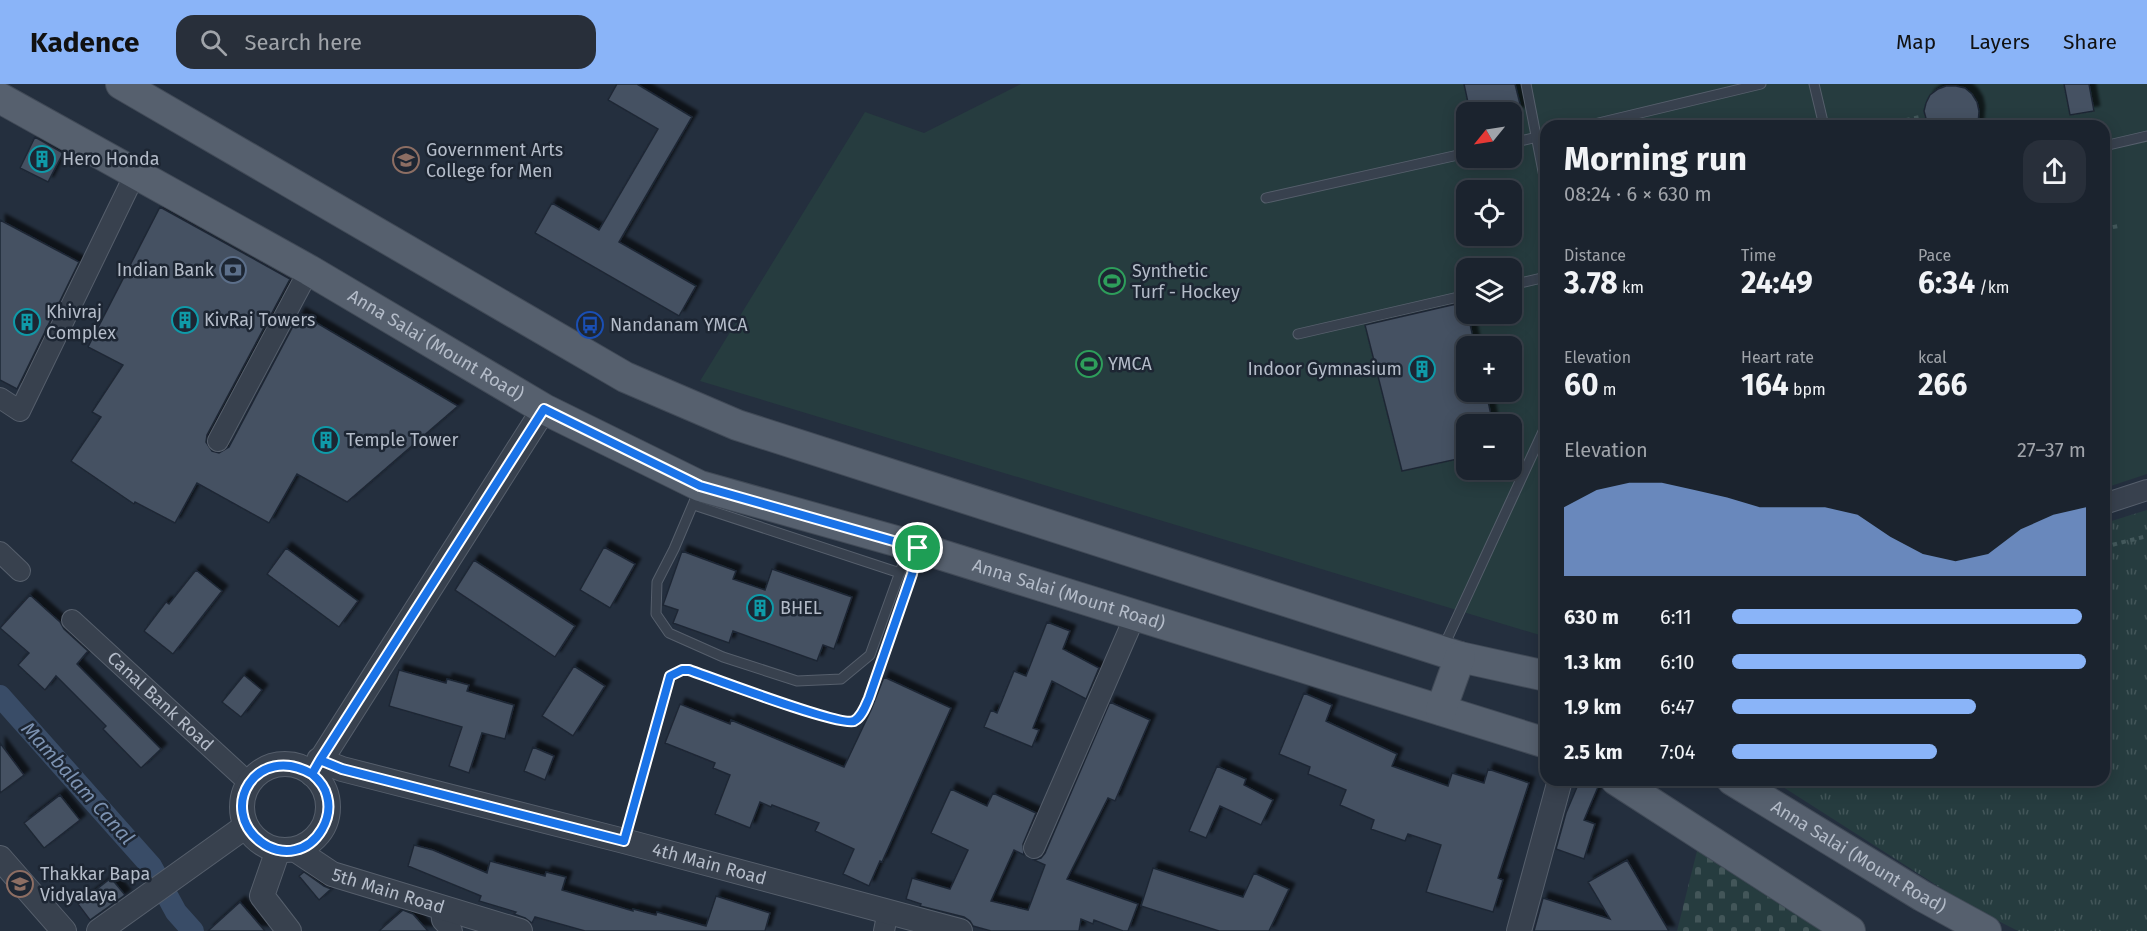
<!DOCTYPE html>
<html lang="en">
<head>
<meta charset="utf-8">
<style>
  :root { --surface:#1b232e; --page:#282f3a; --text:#f1f3f6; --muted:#a0a4aa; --line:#39404a; --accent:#8ab4f8 }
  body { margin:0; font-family:"Fira Sans",sans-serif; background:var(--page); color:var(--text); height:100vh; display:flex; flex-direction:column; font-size:22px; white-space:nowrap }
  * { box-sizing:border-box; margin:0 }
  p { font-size:20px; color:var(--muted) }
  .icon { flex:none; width:33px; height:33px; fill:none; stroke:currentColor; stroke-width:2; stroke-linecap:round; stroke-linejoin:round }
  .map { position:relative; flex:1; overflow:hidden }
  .details { position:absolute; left:1540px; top:36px; width:570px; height:666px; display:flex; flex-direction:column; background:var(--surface); border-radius:18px; box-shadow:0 3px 15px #0003,0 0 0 2px var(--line) }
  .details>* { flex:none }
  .needle { width:39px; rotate:240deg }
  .tools { position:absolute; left:1456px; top:18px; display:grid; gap:12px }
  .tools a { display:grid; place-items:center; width:66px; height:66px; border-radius:12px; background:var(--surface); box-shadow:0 3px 15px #0003,0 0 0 2px var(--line); font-size:30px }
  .pin { position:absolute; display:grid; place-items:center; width:51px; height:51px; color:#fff; margin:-26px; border:3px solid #fff; border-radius:50%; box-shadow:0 2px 6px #0007 }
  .round { display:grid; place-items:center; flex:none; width:63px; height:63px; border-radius:18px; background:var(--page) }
  .summary { display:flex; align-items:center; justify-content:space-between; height:102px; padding:0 24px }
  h1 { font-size:33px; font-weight:700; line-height:45px }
  .figures { display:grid; grid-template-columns:repeat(3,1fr); gap:9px; height:102px; padding:6px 24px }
  .figures div { display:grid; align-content:center }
  .figures b { font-size:30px; font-weight:700 }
  .figures small { font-size:16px; font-weight:400 }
  .figures p { font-size:16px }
  .chart { height:168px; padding:12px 24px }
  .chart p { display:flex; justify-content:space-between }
  .chart svg { width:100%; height:108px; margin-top:6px; fill:var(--accent); opacity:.7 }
  ul { padding:0 24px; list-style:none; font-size:20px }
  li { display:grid; grid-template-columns:96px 72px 1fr; align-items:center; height:45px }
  li i { height:15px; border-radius:8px; background:var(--accent) }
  header { display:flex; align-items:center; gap:36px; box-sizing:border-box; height:84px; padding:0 30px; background:var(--accent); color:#111 }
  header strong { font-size:28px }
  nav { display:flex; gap:33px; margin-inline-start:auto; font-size:21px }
  .search { width:420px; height:54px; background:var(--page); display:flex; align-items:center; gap:15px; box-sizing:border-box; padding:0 21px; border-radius:18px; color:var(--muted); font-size:22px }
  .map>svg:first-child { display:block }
  .grass { fill:url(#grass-tufts) }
  .cemetery { fill:url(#cemetery-stones) }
  .pitch { fill:#263c3f; fill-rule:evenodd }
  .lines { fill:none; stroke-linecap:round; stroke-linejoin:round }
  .canal { stroke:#394c67; stroke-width:22 }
  .building { fill:#455162; stroke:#1f2835; stroke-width:1.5; filter:url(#shadow) }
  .service-casing { stroke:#565f6c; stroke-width:11 }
  .minor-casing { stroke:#565f6c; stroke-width:22 }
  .tertiary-casing { stroke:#565f6c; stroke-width:26 }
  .primary-casing { stroke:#414a57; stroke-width:32 }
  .path { stroke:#44595c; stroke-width:4; stroke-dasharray:4.5 4.5; stroke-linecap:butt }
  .service { stroke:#38414e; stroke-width:9 }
  .minor { stroke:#38414e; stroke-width:20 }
  .tertiary { stroke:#38414e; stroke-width:24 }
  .primary { stroke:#56606e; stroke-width:30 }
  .route-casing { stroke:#fff; stroke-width:12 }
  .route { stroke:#1a73e8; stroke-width:8 }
  .labels { text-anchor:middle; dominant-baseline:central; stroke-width:5; stroke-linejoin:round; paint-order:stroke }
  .poi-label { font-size:18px; fill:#b4bcc9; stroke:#1d2633; text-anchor:start }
  .street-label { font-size:18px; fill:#b4bcc9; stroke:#1d2633 }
  .water-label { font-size:20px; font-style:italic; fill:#7c92b1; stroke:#1d2633 }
</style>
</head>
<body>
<header>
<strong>Kadence</strong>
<div class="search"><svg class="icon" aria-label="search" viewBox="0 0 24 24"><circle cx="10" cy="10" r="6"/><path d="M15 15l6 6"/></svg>Search here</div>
<nav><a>Map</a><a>Layers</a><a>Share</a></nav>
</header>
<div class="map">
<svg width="2147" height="847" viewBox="0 0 2147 847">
  <defs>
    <pattern id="grass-tufts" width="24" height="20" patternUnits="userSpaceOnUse" patternTransform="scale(1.5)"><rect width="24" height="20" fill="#263c3f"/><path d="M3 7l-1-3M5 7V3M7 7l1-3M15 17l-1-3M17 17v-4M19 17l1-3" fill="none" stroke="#435659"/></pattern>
    <pattern id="cemetery-stones" width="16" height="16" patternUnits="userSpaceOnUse" patternTransform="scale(1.5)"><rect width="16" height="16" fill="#263c3f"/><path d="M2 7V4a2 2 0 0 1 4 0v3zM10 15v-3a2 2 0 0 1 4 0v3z" fill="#435659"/></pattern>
    <filter id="shadow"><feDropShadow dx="5.5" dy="-5.5" stdDeviation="1.5" flood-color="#0009"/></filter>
  </defs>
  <rect width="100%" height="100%" fill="#242f3e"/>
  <path class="grass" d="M 2147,426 L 2147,847 L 2018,847 L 1969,822 L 1772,696 L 2104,696 L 2105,439 Z"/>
  <path class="cemetery" d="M 1699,759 L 1834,847 L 1677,847 Z"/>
  <path class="pitch" d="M 1021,0 L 2147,0 L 2147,390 L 2105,404 L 2104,42 L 1546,42 L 1546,553 L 700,297 L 865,28 L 924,49 ZM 1467,28 L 1512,28 L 1512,74 L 1467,74 ZM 1467,106 L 1512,106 L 1512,152 L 1467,152 ZM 1467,184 L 1512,184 L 1512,230 L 1467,230 ZM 1467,262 L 1512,262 L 1512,308 L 1467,308 ZM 1467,340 L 1512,340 L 1512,386 L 1467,386 Z"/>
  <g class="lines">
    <path class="canal" d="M 0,612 L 151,782 L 176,828 L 193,847"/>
  </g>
  <path class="building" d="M 617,0 L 637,0 L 692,33 L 619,158 L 696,202 L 679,232 L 535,149 L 552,119 L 599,146 L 658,45 L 608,16 Z
    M 1464,0 L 1515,0 L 1522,28 L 1470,28 Z
    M 2064,0 L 2089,0 L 2094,27 L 2070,31 Z
    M 1946,2 L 1956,2 L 1965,4 L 1972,10 L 1977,18 L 1979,27 L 1978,42 L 1928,42 L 1924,27 L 1926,19 L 1930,11 L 1938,5 Z
    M 35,53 L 63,69 L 48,98 L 20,84 Z
    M 160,123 L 290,195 L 207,351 L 206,358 L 212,367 L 219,369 L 229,363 L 300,229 L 458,322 L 347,418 L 297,390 L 269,439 L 197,399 L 175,439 L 135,418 L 134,420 L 71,377 L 101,333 L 92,328 L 123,281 L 88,263 Z
    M 0,136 L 79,178 L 17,305 L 0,296 Z
    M 1465,218 L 1475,262 L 1467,262 L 1467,308 L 1486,308 L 1493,340 L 1467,340 L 1467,373 L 1402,387 L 1365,241 Z
    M 604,463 L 635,480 L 610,524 L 580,506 Z
    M 286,464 L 358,517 L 339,543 L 267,490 Z
    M 682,467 L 736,487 L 733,495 L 765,506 L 772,485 L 852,513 L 834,565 L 823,561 L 817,577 L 733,547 L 729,559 L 673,539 L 678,526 L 663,521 Z
    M 474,476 L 575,542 L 555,573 L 455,506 Z
    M 196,486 L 222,507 L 173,570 L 144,547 L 166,518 L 169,520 Z
    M 30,511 L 60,538 L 64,545 L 88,567 L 77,580 L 161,665 L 141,684 L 103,645 L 106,642 L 56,592 L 45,606 L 18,581 L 29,569 L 0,544 Z
    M 1047,538 L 1070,547 L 1063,565 L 1099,584 L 1086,615 L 1052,597 L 1033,644 L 1039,646 L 1032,663 L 984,643 L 991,626 L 997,629 L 1014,587 L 1026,592 Z
    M 574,582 L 605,602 L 573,652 L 542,632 Z
    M 399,586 L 446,599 L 447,595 L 469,601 L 467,607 L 514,621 L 505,655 L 482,649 L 469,689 L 449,682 L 462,643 L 389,622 Z
    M 244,591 L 262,606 L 241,633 L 222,618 Z
    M 884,593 L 951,624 L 882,778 L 880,777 L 869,802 L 843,790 L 854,765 L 815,747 L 819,739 L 772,721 L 771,723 L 760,718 L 750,744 L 715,730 L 730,691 L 713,684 L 715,679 L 665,659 L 680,620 L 730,640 L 731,636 L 844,683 L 871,626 Z
    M 1304,609 L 1332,621 L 1326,637 L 1397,670 L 1392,682 L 1448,702 L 1452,689 L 1484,699 L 1488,685 L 1529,699 L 1498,794 L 1503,796 L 1493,828 L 1426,808 L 1441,761 L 1408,750 L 1405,757 L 1371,745 L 1374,736 L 1340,721 L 1346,706 L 1308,690 L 1310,683 L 1279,670 Z
    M 1110,618 L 1150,636 L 1115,717 L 1108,714 L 1067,795 L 1138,820 L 1128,847 L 1123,847 L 1094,836 L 1093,840 L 1081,835 L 1079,847 L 991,847 L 973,842 L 970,837 L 964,833 L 920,822 L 921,820 L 906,815 L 912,794 L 950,805 L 968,766 L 931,749 L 951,705 L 987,722 L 993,709 L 1036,729 L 1023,760 L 1024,771 L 1014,766 L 991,817 L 1028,826 L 1045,781 L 1034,776 L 1041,774 L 1045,769 Z
    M 0,659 L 24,691 L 0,709 Z
    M 533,663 L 554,672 L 545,696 L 524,687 Z
    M 1217,682 L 1246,695 L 1244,701 L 1273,716 L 1261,741 L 1220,722 L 1206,754 L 1189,747 Z
    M 1580,696 L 1598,703 L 1584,736 L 1595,740 L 1584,775 L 1556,765 L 1566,729 Z
    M 60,711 L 80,736 L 44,764 L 24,739 Z
    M 414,761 L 433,766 L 487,789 L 490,777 L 545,792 L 546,788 L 566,793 L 562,806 L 633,827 L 633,825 L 656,831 L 657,828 L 706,842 L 716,812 L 770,829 L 765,847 L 585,847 L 535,833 L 532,839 L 525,834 L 514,830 L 516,828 L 479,817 L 481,812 L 408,782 Z
    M 1627,776 L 1669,847 L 1534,847 L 1543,814 L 1610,835 L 1588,798 Z
    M 1153,784 L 1243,813 L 1254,789 L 1289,805 L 1269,847 L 1219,847 L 1141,822 Z
    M 304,788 L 324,802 L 331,805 L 319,816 L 299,792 Z
    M 111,794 L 125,811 L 90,836 L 78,820 Z
    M 240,818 L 265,847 L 208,847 Z
    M 403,826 L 413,830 L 428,847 L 379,847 Z"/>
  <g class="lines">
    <defs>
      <path id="service" d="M 1526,0 L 1546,103
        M 1814,0 L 1824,42
        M 1586,42 L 1761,0
        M 1512,59 L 1546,51
        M 2104,62 L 2147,52
        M 1266,114 L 1467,69
        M 1512,201 L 1546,193
        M 1298,250 L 1467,211
        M 699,406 L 674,465 L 657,498 L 656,530 L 669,549 L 723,573 L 797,597 L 841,595 L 870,571 L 908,466
        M 694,421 L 900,489
        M 1443,564 L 1546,341
        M 624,757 L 670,592 L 682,586 L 689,586 C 712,594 841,643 854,637 C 862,633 866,621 869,614 L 912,490 L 917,469"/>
      <g id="minor">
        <path d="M 0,314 L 20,327 L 135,90"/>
        <path d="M 218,357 L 309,186"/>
        <path d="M 2104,420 L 2147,406"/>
        <path d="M 0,468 L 20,487"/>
        <path id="s1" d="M 72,536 L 249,699"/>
        <path d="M 1034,764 L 1135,532"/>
        <path d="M 441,824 L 442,836 L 452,847"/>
        <path d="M 884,847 L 888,827"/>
      </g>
      <g id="tertiary">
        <path id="s2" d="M 319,676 L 342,685 L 624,757 L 960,847"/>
        <circle cx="285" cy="723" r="43"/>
        <path d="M 312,690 L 544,325"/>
        <path d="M 278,766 L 262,812 L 289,847"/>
        <path id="s3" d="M 296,766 L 332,790 L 520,847"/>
        <path d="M 0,774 L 64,847"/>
        <path d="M 99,847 L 246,742"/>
        <path d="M 1519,847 L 1560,696"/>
      </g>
      <g id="primary">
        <path d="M 121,0 L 625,293 L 737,341 L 1460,573 L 1546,592"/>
        <path id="s4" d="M 0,14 L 309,186 L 544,325 L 700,402 L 910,461 L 1546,659"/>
        <path d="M 1441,626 L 1460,573"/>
        <path d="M 1616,696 L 1850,847"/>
        <path id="s5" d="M 1732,696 L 1922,812 L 1986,847"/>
      </g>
    </defs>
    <use href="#service" class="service-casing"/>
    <use href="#minor" class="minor-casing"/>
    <use href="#tertiary" class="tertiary-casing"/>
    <use href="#primary" class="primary-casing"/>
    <path class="path" d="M 1879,42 L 1920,33
      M 2104,145 L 2118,142
      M 2104,463 L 2147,452"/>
    <use href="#service" class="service"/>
    <use href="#minor" class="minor"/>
    <use href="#tertiary" class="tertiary"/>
    <use href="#primary" class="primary"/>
  </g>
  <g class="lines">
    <defs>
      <path id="route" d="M 918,464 L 700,402 L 544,325 L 320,676 L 312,690 C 256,658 217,725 261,758 C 270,765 283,769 295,766 C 318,761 333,734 327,712 C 325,703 319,696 312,690 L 320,676 L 342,685 L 624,757 L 670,592 L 682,586 L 689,586 C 712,594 841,643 854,637 C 862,633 866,621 869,614 L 912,490 L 918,464"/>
    </defs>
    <use href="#route" class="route-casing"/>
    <use href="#route" class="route"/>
  </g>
  <defs>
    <symbol id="building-ring" viewBox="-11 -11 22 22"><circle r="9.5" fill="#1d2633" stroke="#0f9aa8" stroke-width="1.5"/><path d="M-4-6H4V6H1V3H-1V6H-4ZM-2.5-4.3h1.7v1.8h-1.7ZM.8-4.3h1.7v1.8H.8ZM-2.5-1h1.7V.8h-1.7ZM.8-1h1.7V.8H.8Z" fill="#0f9aa8"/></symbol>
    <symbol id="university-ring" viewBox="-11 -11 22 22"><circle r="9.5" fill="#1d2633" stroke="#8d6e63" stroke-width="1.5"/><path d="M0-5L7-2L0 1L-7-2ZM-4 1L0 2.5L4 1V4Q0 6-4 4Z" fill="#8d6e63"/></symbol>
    <symbol id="bank-ring" viewBox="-11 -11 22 22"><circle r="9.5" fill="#1d2633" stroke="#5c6f8a" stroke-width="1.5"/><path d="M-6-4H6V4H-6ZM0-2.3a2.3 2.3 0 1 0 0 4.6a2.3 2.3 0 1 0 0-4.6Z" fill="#5c6f8a"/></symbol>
    <symbol id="stadium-ring" viewBox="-11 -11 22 22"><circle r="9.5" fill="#1d2633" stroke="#2e9e5b" stroke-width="1.5"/><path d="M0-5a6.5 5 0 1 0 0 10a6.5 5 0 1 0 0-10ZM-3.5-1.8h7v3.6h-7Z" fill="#2e9e5b"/></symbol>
    <symbol id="bus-ring" viewBox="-11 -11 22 22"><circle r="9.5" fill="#1d2633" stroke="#1a4fb4" stroke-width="1.5"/><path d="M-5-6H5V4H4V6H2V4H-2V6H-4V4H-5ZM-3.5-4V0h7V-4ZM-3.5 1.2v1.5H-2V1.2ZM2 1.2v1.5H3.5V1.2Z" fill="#1a4fb4"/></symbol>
    <symbol id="school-ring" viewBox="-11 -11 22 22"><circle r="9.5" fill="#1d2633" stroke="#8d6e63" stroke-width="1.5"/><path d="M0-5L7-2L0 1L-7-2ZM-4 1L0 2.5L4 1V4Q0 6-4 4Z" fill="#8d6e63"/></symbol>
  </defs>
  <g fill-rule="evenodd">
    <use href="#building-ring" x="27" y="60" width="30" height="30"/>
    <use href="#university-ring" x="391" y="61" width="30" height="30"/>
    <use href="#bank-ring" x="218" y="171" width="30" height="30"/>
    <use href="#stadium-ring" x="1097" y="182" width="30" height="30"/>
    <use href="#building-ring" x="170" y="221" width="30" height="30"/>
    <use href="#building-ring" x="12" y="223" width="30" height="30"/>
    <use href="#bus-ring" x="575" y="226" width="30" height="30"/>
    <use href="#stadium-ring" x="1074" y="265" width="30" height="30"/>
    <use href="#building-ring" x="1407" y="270" width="30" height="30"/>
    <use href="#building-ring" x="311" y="341" width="30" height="30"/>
    <use href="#building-ring" x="745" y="509" width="30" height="30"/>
    <use href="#school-ring" x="5" y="785" width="30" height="30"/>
  </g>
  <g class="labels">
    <g class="poi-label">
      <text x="426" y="66">Government Arts<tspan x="426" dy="21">College for Men</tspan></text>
      <text x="62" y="75">Hero Honda</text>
      <text x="214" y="186" text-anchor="end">Indian Bank</text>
      <text x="1132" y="187">Synthetic<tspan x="1132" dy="21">Turf - Hockey</tspan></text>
      <text x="46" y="228">Khivraj<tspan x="46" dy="21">Complex</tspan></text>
      <text x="204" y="236">KivRaj Towers</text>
      <text x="610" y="241">Nandanam YMCA</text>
      <text x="1108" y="280">YMCA</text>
      <text x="1402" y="285" text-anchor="end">Indoor Gymnasium</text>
      <text x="346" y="356">Temple Tower</text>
      <text x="780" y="524">BHEL</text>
      <text x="40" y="790">Thakkar Bapa<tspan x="40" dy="21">Vidyalaya</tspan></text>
    </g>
    <g class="street-label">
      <text stroke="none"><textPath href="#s4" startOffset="501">Anna Salai (Mount Road)</textPath></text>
      <text stroke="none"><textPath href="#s4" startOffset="1185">Anna Salai (Mount Road)</textPath></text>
      <text stroke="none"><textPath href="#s1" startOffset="120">Canal Bank Road</textPath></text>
      <text stroke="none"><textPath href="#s5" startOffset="148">Anna Salai (Mount Road)</textPath></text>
      <text stroke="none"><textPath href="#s2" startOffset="404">4th Main Road</textPath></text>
      <text stroke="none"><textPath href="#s3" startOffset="102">5th Main Road</textPath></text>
    </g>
    <g class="water-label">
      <text transform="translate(78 699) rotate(48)">Mambalam Canal</text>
    </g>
  </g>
</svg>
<div class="tools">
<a><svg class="needle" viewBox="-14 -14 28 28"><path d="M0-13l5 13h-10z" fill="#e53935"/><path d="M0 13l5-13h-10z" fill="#a0a4aa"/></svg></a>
<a><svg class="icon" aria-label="locate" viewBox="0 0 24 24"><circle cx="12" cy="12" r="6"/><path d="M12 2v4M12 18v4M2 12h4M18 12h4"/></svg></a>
<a><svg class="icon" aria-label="layers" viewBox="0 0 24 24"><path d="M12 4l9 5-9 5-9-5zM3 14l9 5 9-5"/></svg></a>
<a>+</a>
<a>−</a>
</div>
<div class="pin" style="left:918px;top:464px;background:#1e9e55"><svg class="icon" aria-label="arrive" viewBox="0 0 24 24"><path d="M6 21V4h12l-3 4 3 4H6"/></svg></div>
<section class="details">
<div class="summary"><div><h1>Morning run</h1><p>08:24 · 6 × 630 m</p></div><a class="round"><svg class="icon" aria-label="share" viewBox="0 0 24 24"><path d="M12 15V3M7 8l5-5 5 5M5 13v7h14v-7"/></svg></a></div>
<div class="figures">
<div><p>Distance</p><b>3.78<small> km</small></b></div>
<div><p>Time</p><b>24:49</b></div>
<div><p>Pace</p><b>6:34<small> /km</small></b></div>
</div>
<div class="figures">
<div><p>Elevation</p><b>60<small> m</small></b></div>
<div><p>Heart rate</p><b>164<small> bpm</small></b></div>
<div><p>kcal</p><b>266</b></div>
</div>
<div class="chart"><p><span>Elevation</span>27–37 m</p>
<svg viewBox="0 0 160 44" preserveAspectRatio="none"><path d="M0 44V16L10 9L20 6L30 6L40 9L50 12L60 16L70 16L80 16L90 19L100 28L110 35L120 38L130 35L140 25L150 19L160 16V44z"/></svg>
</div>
<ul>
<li><b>630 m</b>6:11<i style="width:99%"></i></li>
<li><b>1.3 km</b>6:10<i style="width:100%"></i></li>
<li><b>1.9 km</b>6:47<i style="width:69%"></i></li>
<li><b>2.5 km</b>7:04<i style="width:58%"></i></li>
</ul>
</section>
</div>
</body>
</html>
